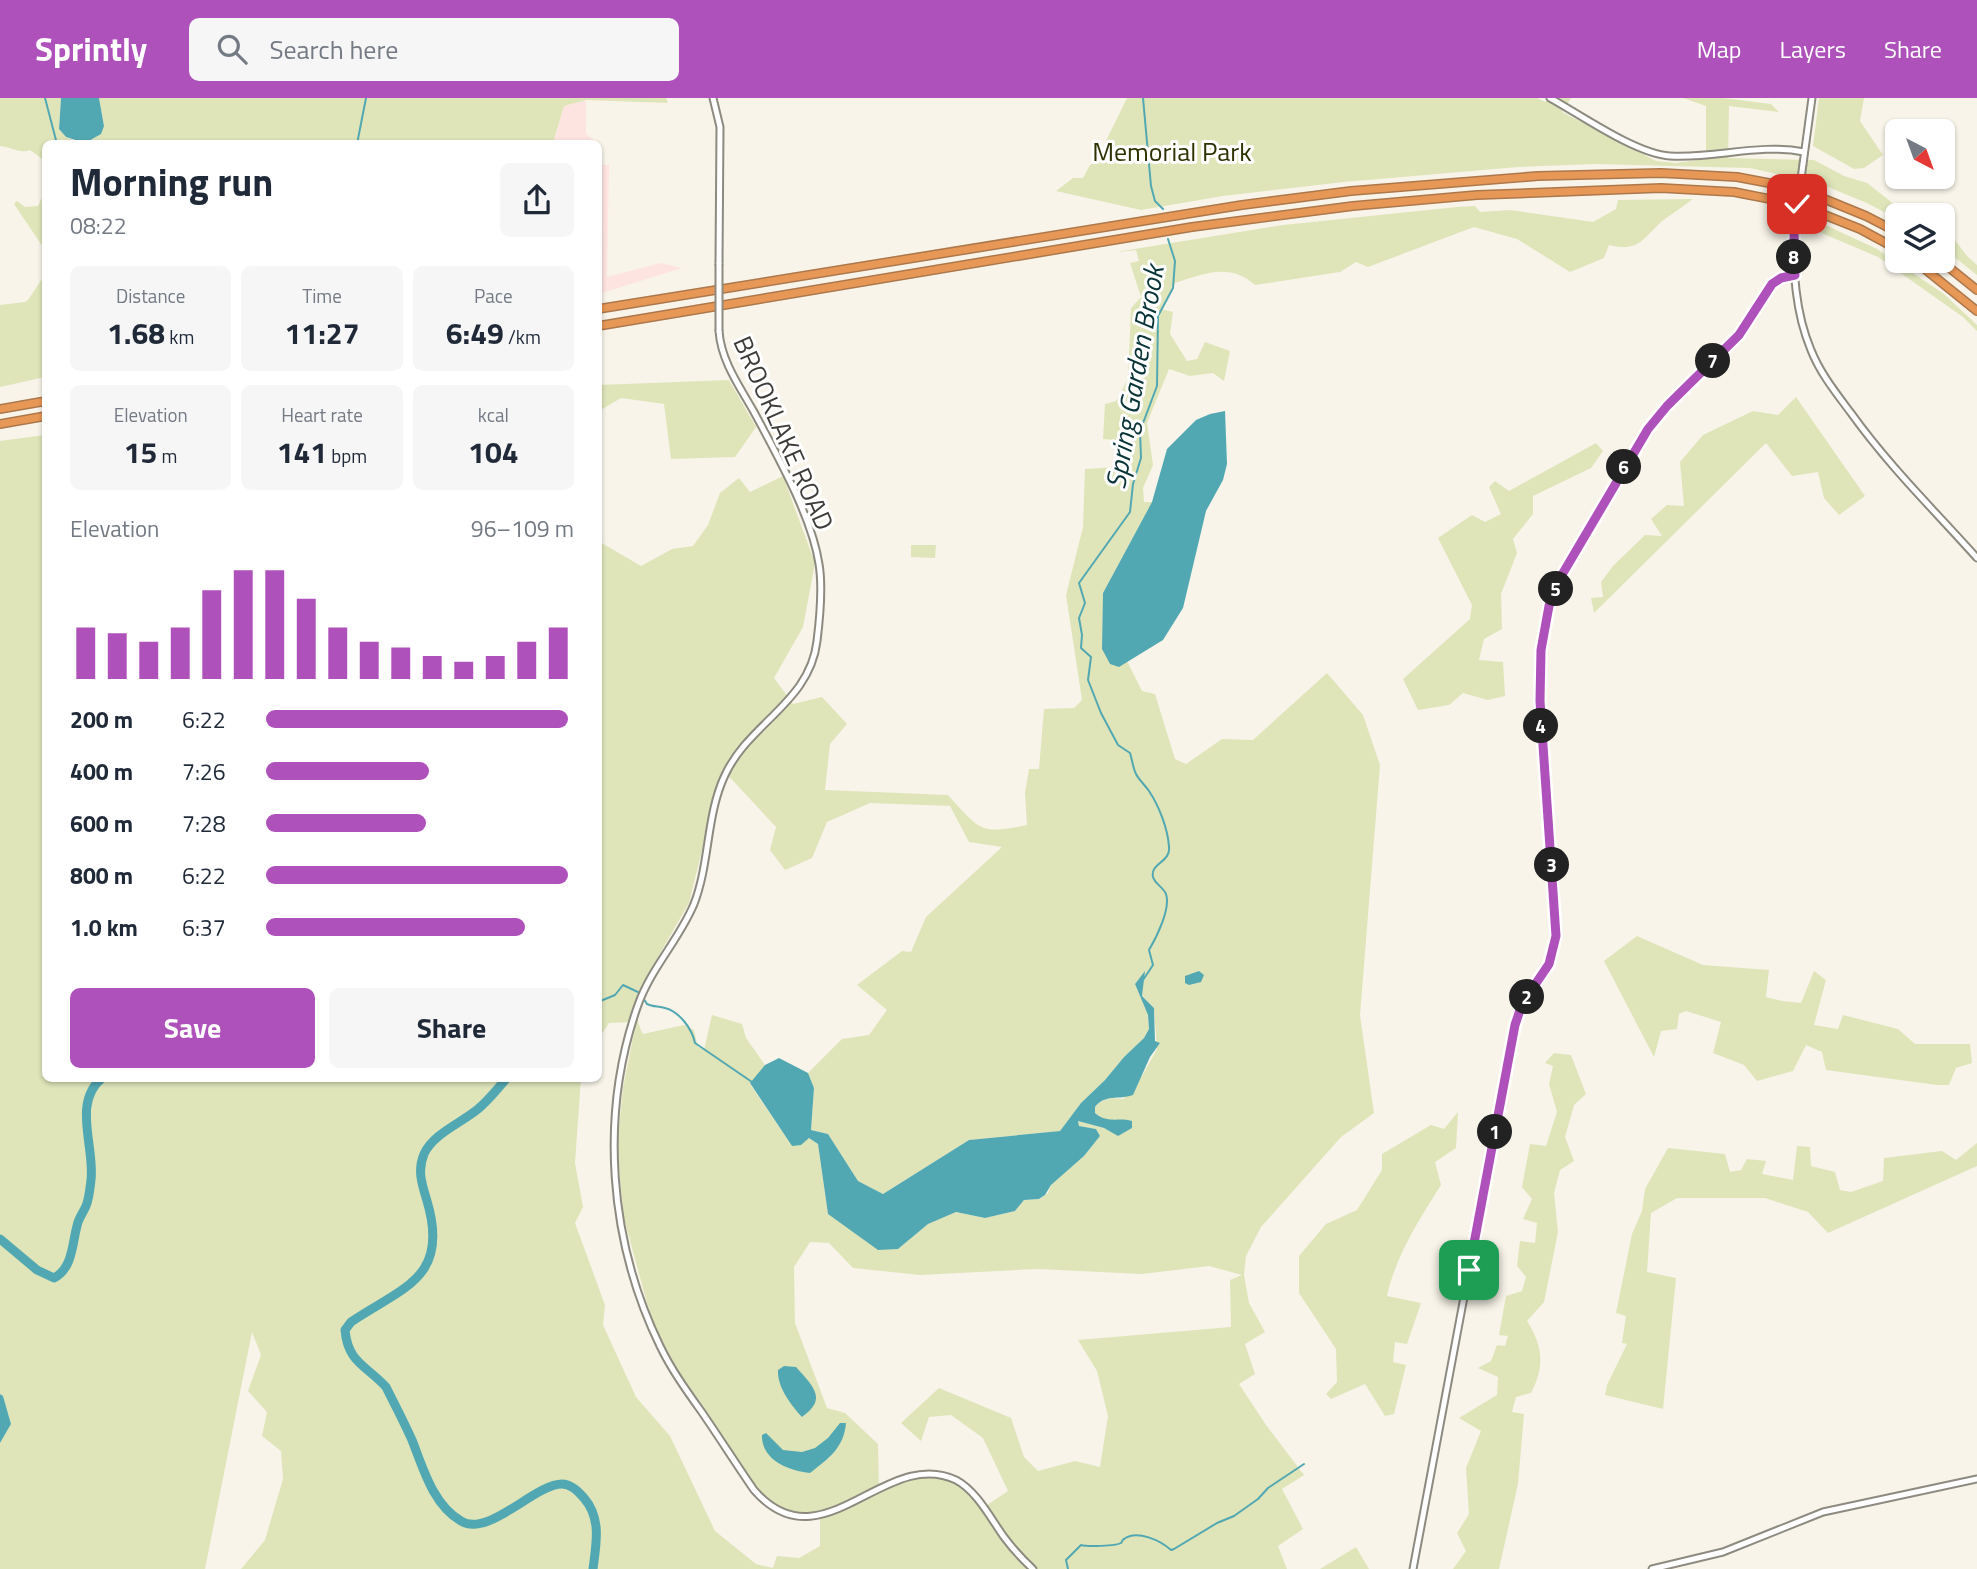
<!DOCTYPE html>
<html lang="en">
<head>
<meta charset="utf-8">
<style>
  :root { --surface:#fff; --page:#f6f6f7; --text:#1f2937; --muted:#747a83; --accent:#af51bb }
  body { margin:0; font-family:"Titillium Web",sans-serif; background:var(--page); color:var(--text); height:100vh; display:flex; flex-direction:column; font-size:26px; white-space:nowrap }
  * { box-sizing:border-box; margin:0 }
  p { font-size:23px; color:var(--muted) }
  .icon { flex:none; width:38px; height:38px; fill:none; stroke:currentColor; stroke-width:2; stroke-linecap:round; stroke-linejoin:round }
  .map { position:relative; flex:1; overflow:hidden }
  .details { position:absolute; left:42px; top:42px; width:560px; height:942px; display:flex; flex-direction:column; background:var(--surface); border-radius:10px; box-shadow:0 2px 5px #0004 }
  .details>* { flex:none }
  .needle { width:46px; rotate:139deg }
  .tools { position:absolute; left:1885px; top:21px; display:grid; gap:14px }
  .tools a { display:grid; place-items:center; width:70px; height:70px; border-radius:10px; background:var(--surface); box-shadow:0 2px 5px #0004; font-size:35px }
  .pin { position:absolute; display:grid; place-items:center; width:60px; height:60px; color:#fff; margin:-30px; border-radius:14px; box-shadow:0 4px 10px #0006 }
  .km { position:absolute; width:35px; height:35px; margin:-18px; border-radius:50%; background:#222; color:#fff; font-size:19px; line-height:35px; text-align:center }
  .round { display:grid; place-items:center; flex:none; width:74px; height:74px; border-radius:10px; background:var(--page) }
  .head { display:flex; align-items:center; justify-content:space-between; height:119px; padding:0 28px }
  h1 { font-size:38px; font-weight:700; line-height:52px }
  .figures { display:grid; grid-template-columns:repeat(3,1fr); gap:10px; height:119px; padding:7px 28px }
  .figures div { display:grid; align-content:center; border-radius:10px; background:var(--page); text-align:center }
  .figures b { font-size:30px; font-weight:700 }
  .figures small { font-size:19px; font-weight:400 }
  .figures p { font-size:19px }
  .chart { height:196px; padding:14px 28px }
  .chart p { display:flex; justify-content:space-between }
  .chart svg { width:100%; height:126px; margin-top:7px; stroke:var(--accent); stroke-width:6 }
  .action { display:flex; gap:14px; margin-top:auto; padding:14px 28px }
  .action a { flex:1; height:80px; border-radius:10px; background:var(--accent); color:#fff; font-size:28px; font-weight:700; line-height:80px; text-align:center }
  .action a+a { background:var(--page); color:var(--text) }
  ul { padding:0 28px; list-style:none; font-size:23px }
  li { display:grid; grid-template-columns:112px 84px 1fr; align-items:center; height:52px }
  li i { height:18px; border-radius:9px; background:var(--accent) }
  header { display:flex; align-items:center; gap:42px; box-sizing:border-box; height:98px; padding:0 35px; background:var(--accent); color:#fff }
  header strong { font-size:33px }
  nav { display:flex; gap:38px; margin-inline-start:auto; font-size:24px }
  .search { width:490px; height:63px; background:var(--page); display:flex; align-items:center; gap:18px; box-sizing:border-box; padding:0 24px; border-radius:10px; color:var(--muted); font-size:26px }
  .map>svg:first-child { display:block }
  .industrial { fill:#fee4e0 }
  .green { fill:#dfe5b9; fill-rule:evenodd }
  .water { fill:#52a8b2 }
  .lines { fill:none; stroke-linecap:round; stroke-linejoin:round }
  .stream { stroke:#52a8b2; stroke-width:2 }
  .river { stroke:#52a8b2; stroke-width:9 }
  .minor-casing { stroke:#8d8a80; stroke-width:9 }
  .highway-casing { stroke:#ac784c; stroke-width:10 }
  .minor { stroke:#fff; stroke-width:5 }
  .highway { stroke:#e89856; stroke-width:7 }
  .minor-bridge-casing { stroke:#8d8a80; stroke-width:9; stroke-linecap:butt }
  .minor-bridge { stroke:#fff; stroke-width:5 }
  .route-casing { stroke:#fff; stroke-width:14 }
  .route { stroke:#af51bb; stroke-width:9 }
  .labels { text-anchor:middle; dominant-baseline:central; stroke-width:6; stroke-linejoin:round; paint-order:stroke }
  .park-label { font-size:26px; fill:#2e3100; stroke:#fff }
  .street-label { font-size:26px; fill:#3e3c38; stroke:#fff }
  .water-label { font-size:28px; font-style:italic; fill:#083337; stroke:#fff }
</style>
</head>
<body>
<header>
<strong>Sprintly</strong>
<div class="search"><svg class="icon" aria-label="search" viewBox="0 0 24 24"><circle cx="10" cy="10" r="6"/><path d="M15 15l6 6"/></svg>Search here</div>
<nav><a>Map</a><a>Layers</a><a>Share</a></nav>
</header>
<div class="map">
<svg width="1977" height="1471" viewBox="0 0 1977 1471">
  <rect width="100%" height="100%" fill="#f8f4e9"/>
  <path class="industrial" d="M 586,2 L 586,36 L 595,43 L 595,45 L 553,46 L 564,8 Z
    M 598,67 L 609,67 L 607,179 L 661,165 L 682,170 L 599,196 Z"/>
  <path class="green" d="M 0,0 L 61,0 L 59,31 L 66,39 L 73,42 L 104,28 L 99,0 L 666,0 L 668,5 L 586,2 L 564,8 L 553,45 L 46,46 L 45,67 L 41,60 L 30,52 C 19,56 12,49 0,48 Z
    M 1127,0 L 1537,0 L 1545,4 L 1550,0 L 1571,0 L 1562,14 L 1656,63 L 1675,65 L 1706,61 L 1706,8 L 1683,0 L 1723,0 L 1771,6 L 1779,14 L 1729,8 L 1728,60 L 1814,62 L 1844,78 L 1867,85 L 1908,117 L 1897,117 L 1897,121 L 1869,106 L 1821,86 L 1750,70 L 1595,66 L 1518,69 L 1344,84 L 1223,98 L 1141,112 L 1056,93 L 1073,80 L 1083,80 L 1090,67 L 1116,53 L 1106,43 Z
    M 1819,0 L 1864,0 L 1860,23 L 1883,57 L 1864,70 L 1854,71 L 1813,48 Z
    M 45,93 L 45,152 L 14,106 L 17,103 L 25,109 L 38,108 Z
    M 1693,101 C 1683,109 1671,116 1661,124 C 1642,142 1638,154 1609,147 L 1604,160 L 1570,174 L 1517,141 L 1474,129 L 1368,169 L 1356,164 L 1340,174 L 1255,187 C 1230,164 1203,176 1175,185 L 1161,211 L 1173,214 L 1170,236 L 1187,263 L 1197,261 L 1205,244 L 1230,253 L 1224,283 L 1213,275 L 1190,278 L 1169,271 L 1147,325 L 1153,367 L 1143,390 L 1144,404 L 1152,404 L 1103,495 L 1119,569 L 1127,563 L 1142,593 L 1155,596 L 1175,661 L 1186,666 L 1222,641 L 1253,642 L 1327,575 L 1363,617 L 1380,667 L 1360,917 L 1374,1015 L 1341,1039 L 1261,1129 L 1246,1158 L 1244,1177 L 1249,1205 L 1265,1234 L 1245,1246 L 1255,1276 L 1239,1286 L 1266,1327 L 1304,1377 L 1282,1391 L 1303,1431 L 1278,1448 L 1287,1471 L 241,1471 L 265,1442 L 283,1381 L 281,1353 L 262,1338 L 267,1314 L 248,1293 L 261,1257 L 252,1234 L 205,1471 L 0,1471 L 0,1345 L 11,1326 L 3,1298 L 0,1296 L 0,343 L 45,337 L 46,980 L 581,980 L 575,1065 L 583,1109 L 575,1125 L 605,1207 L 603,1227 L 636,1299 L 670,1338 L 715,1433 L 756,1466 L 773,1470 L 777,1458 L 799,1460 L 820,1448 L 820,1418 L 782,1414 L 756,1396 L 701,1305 L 672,1265 L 652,1223 L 624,1121 L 617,1049 L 623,990 L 636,924 L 609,925 L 599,940 L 599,430 L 600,444 L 641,468 L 672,451 L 693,448 L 708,427 L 720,395 L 739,380 L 750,394 L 783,378 L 815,465 L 803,529 L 774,580 L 793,606 L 822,599 L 847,626 L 830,646 L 825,692 L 948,697 C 980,732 979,737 1027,727 L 1025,695 L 1029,671 L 1039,671 L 1044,611 L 1074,610 L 1082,602 L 1066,497 L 1083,429 L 1085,371 L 1120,369 L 1129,356 L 1126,343 L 1103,341 L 1105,306 L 1116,303 L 1128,281 L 1131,210 L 1141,199 L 1130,165 L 1139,163 L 1136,152 L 1116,154 L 1283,127 L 1457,109 L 1475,108 L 1480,114 L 1510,112 L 1593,124 L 1616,111 L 1618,102 ZM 722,671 L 776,729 L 770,752 L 785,772 L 812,760 L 827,724 L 870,705 L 950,708 L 969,744 L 1002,749 L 926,819 L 911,854 L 902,853 L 857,887 L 887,912 L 869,937 L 842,941 L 808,975 L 814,990 L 811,1032 L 828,1036 L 858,1083 L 883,1096 L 969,1042 L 1060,1033 L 1081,1005 L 1105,982 L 1124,959 L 1144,940 L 1149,931 L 1148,917 L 1135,886 L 1144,875 L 1142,898 L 1154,910 L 1157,951 L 1142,978 L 1123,1001 C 1112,999 1103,1000 1095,1009 L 1095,1015 C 1105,1025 1116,1022 1129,1022 L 1132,1030 L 1118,1037 L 1104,1030 L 1078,1023 L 1079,1028 L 1096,1031 L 1100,1038 L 1084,1058 L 1051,1087 L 1048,1095 L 1040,1101 L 1024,1102 L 1015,1113 L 985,1120 L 956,1114 L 928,1126 L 898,1151 L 828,1116 L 818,1046 L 809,1040 L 792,1048 L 750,986 L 765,967 L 746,940 L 742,926 L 712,917 L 704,952 L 698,949 L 694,932 L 684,927 L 643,936 C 636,923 634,907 639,892 L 689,805 ZM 810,1144 L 829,1145 L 853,1170 L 920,1177 L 1037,1171 L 1142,1176 L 1209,1168 L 1242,1177 L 1230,1182 L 1231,1229 L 1078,1242 L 1097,1273 L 1108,1318 L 1100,1369 L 1075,1363 L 1038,1373 L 1024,1359 L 1011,1320 L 939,1290 L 901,1325 L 921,1343 L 929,1319 L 951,1317 L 983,1340 L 1008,1393 L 981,1411 C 975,1403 968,1391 960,1386 C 935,1369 904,1381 879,1390 L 878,1346 L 845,1315 L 827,1310 L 795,1225 L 794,1169 Z
    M 1804,117 L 1877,151 L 1944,196 L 1977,227 L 1977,233 L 1963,219 L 1878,159 L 1803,127 Z
    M 1942,125 L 1967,158 L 1977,167 L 1977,177 L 1943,150 Z
    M 45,170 L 45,279 L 0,289 L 0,207 L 25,204 L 28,202 L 42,181 Z
    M 729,282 L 756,329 L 735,359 L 671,361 L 664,306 L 621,300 L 599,313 L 599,287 Z
    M 1796,299 L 1865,398 L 1839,417 L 1824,400 L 1818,374 L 1792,378 L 1766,345 L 1594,515 L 1591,500 L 1603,499 L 1601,484 L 1613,468 L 1645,437 L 1662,438 L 1651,421 L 1667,407 L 1684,408 L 1680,364 L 1703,337 L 1753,313 L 1778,317 Z
    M 1596,345 L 1603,353 L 1591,370 L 1533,398 L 1533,416 L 1513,441 L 1517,455 L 1501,496 L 1502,531 L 1484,541 L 1479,562 L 1503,564 L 1505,598 L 1488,602 L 1463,595 L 1449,607 L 1418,612 L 1403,581 L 1470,521 L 1472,507 L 1438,440 L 1472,417 L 1485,424 L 1501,416 L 1489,389 L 1495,383 L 1509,393 Z
    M 911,447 L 936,447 L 935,460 L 911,459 Z
    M 1637,838 L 1703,867 L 1769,872 L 1766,899 L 1782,903 L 1801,905 L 1814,873 L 1826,882 L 1814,927 L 1838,931 L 1843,917 L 1898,931 L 1915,946 L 1970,946 L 1972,965 L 1956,970 L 1949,987 L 1937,987 L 1826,972 L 1822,954 L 1806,947 L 1793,973 L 1757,983 L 1744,967 L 1713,955 L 1721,924 L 1686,913 L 1679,916 L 1677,931 L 1661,933 L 1654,959 L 1604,863 Z
    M 1554,955 L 1571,957 L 1586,996 L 1574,1007 L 1565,1039 L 1574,1063 L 1560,1072 L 1554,1095 L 1558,1134 L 1544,1204 L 1527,1223 C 1543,1248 1545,1268 1531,1295 L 1516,1299 L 1512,1314 L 1524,1316 L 1518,1386 L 1499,1471 L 1453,1471 L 1466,1453 L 1457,1435 L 1469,1416 L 1466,1370 L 1481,1333 L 1459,1320 L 1497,1297 L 1498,1279 L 1478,1270 L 1491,1263 L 1497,1247 L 1505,1248 L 1508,1238 L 1499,1237 L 1506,1198 L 1522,1193 L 1526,1179 L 1517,1168 L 1520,1143 L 1535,1145 L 1537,1125 L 1523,1121 L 1532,1101 L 1522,1089 L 1530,1046 L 1546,1048 L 1557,1014 L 1549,986 L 1553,968 L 1545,965 Z
    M 1458,1014 L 1456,1050 L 1435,1064 L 1441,1087 C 1419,1122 1396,1157 1387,1198 L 1421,1205 L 1407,1246 L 1395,1244 L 1393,1264 L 1406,1267 L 1394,1316 L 1385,1318 L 1365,1286 L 1331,1301 L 1326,1296 L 1337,1284 L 1336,1251 L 1299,1195 L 1299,1158 L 1326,1126 L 1357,1112 L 1382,1072 L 1382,1056 L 1431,1027 L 1444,1031 Z
    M 1977,1045 L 1977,1068 L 1828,1135 L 1808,1114 L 1765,1100 L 1677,1100 L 1651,1115 L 1647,1174 L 1676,1180 L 1663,1311 L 1605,1297 L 1607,1287 L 1627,1246 L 1622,1245 L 1626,1218 L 1616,1215 L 1632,1136 L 1642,1113 L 1645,1091 L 1668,1050 L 1725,1056 L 1730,1074 L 1741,1072 L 1747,1061 L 1766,1063 L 1762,1076 L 1793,1082 L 1797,1048 L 1810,1049 L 1811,1068 L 1835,1074 L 1840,1092 L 1851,1094 L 1883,1083 L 1884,1060 L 1942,1053 L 1956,1062 Z
    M 1356,1449 L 1369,1471 L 1320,1471 Z"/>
  <path class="water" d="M 61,0 L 99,0 L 104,28 L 101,36 L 85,45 L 66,39 L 59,31 Z
    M 1225,313 L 1227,366 L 1223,382 L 1206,413 L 1183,510 L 1163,542 L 1119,569 L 1110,566 L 1102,551 L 1103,495 L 1152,404 L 1167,351 L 1196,322 L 1210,316 Z
    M 1145,873 L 1142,898 L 1154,910 L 1155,943 L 1160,945 L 1150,959 L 1133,997 C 1119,1002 1105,996 1095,1009 L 1095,1015 C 1107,1026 1119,1019 1132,1023 L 1132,1030 L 1118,1038 L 1104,1030 L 1078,1023 L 1079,1028 L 1096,1031 L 1100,1038 L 1084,1058 L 1051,1087 L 1045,1097 L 1039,1101 L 1024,1102 L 1015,1113 L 985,1120 L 956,1114 L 928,1126 L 898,1151 L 878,1152 L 828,1116 L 818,1046 L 809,1040 L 801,1047 L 792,1048 L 750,985 L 765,967 L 779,960 L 808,975 L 814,990 L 811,1032 L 828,1036 L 858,1083 L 883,1096 L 969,1042 L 1060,1033 L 1081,1005 L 1105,982 L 1124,959 L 1144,940 L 1149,931 L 1148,917 L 1135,886 Z
    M 1199,873 L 1204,877 L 1201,884 L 1189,887 L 1185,885 L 1185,878 Z
    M 784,1268 L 796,1269 C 813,1288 828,1301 802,1319 C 791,1307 777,1289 778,1272 Z
    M 0,1296 L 3,1298 L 11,1326 L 0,1345 Z
    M 840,1325 L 846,1325 C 844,1350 828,1361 810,1375 C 789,1373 761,1362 762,1337 L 766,1335 L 783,1352 L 802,1354 L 815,1350 L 828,1340 Z"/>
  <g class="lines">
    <path class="stream" d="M 45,0 L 57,46
      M 1143,0 L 1151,88 L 1155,103 L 1163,111
      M 357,46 L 366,0
      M 1143,882 L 1153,867 L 1149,852 C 1156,840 1171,811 1166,796 C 1163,789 1155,786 1153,779 C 1150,765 1171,764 1169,749 C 1168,731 1159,708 1149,693 C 1145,687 1139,682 1136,676 C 1133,670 1132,661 1130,655 L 1118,647 L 1101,615 L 1088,582 L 1091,559 L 1081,550 L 1082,537 L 1079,520 L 1085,505 L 1079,485 L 1130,414 L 1133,386 L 1141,360 L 1140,333 L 1157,288 L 1158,218 L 1173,190 L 1175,163 L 1168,141
      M 598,904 L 615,897 L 623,887 L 640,895 L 647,906 C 653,909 659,908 665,910 C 680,914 692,931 695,945 L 752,984
      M 1068,1471 L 1066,1462 L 1081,1447 C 1087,1449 1116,1448 1121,1445 C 1122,1444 1122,1442 1124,1441 C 1137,1431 1161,1443 1171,1452 L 1174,1451 L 1217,1425 L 1234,1418 L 1258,1401 L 1268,1390 L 1304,1366"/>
    <path class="river" d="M 507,980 C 497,991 489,1002 478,1011 C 461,1025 433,1036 424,1056 C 417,1073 422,1086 427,1103 C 450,1180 403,1189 351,1224 L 345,1232 C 348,1265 366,1267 386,1289 C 395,1307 404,1324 412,1342 C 423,1370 433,1407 461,1423 C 488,1440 535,1386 562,1386 C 571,1386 579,1394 584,1400 C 602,1421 596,1446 593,1471
      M 0,1141 L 37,1172 L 54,1180 C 73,1170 72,1146 77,1128 C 78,1121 83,1115 86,1108 C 89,1101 90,1090 91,1082 C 95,1048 72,1005 102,980"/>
    <defs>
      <path id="minor" d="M 713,0 L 720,29 L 719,166
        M 1550,0 C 1581,17 1636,56 1670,58 C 1715,61 1759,45 1804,54
        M 1803,66 L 1812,0
        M 1794,132 C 1793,172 1795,214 1811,252 C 1820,275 1836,295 1851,315 C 1889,368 1934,412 1977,460
        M 719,233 C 721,263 740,289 754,314 C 777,357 812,419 819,466 C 823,490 820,519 817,543 C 810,604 749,625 725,677 C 706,717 710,765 694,806 C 679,842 651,870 638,907 C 599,1017 609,1143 660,1248 C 671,1271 686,1292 701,1313 C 719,1339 736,1366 754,1392 C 822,1470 885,1348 956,1382 C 977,1393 991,1421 1004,1439 C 1013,1451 1022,1461 1033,1471
        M 1413,1471 L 1515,927 L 1522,906 L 1549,866 L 1556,838 L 1540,603 L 1541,552 L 1549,508 L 1563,475 L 1648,331 L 1667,308 L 1739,237 L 1772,186 L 1781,180 L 1795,177
        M 1652,1471 L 1723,1454 L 1823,1414 L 1977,1381"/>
      <path id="highway" d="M 1915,163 L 1977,213
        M 1941,163 L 1977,192
        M 598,211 L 1242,107 L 1351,93 L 1538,78 L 1661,75 L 1737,79 L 1790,89 L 1817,98 L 1866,118 L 1897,134
        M 598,228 L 1192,129 L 1353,108 L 1477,97 L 1661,90 L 1734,94 L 1785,104 L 1812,112 L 1860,131 L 1897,151
        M 0,311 L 46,303
        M 0,326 L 46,318"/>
    </defs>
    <use href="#minor" class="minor-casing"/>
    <use href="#highway" class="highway-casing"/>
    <use href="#minor" class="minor"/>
    <use href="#highway" class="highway"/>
    <defs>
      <path id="minor-bridge" d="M 1794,132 L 1803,66
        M 719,166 L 719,233"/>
    </defs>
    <use href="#minor-bridge" class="minor-bridge-casing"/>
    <use href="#minor-bridge" class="minor-bridge"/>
  </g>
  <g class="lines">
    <defs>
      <path id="route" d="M 1469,1172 L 1515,927 L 1522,906 L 1549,866 L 1556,838 L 1540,603 L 1541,552 L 1549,508 L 1563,475 L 1648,331 L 1667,308 L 1739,237 L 1772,186 L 1781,180 L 1795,177 L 1794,132 L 1797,106"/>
    </defs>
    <use href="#route" class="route-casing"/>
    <use href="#route" class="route"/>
  </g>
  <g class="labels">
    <g class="park-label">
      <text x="1172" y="53">Memorial Park</text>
    </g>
    <g class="street-label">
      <text transform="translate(784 335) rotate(66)">BROOKLAKE ROAD</text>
    </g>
    <g class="water-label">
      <text transform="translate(1134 279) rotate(-80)">Spring Garden Brook</text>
    </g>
  </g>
</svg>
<div class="tools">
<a><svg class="needle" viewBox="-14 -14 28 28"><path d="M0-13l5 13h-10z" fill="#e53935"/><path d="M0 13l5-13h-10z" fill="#747a83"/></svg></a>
<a><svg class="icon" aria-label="layers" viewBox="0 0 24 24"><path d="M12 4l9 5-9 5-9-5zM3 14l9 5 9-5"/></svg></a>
</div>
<div class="pin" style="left:1469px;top:1172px;background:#1e9e55"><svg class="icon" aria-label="arrive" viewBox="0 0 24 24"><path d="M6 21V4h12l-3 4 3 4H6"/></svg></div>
<div class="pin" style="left:1797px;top:106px;background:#d93025"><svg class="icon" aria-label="check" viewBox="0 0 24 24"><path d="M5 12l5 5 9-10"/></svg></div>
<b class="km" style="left:1495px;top:1034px">1</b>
<b class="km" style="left:1527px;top:899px">2</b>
<b class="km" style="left:1552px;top:767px">3</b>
<b class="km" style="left:1541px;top:628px">4</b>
<b class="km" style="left:1556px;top:491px">5</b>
<b class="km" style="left:1624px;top:369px">6</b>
<b class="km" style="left:1713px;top:263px">7</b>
<b class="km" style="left:1794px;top:159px">8</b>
<section class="details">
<div class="head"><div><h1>Morning run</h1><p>08:22</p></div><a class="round"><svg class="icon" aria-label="share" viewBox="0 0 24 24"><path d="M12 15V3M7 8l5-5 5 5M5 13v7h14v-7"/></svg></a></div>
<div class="figures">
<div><p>Distance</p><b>1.68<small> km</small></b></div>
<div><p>Time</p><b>11:27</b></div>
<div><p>Pace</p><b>6:49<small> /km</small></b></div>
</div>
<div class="figures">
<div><p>Elevation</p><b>15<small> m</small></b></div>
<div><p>Heart rate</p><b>141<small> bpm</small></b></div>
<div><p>kcal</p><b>104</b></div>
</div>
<div class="chart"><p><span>Elevation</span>96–109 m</p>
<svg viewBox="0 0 160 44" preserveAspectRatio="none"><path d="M5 44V26M15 44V28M25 44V31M35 44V26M45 44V13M55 44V6M65 44V6M75 44V16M85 44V26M95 44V31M105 44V33M115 44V36M125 44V38M135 44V36M145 44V31M155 44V26"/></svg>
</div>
<ul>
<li><b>200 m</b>6:22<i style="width:98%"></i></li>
<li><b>400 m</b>7:26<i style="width:53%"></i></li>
<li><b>600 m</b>7:28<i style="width:52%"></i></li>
<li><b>800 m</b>6:22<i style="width:98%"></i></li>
<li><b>1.0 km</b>6:37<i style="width:84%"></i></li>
</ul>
<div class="action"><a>Save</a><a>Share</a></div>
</section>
</div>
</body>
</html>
